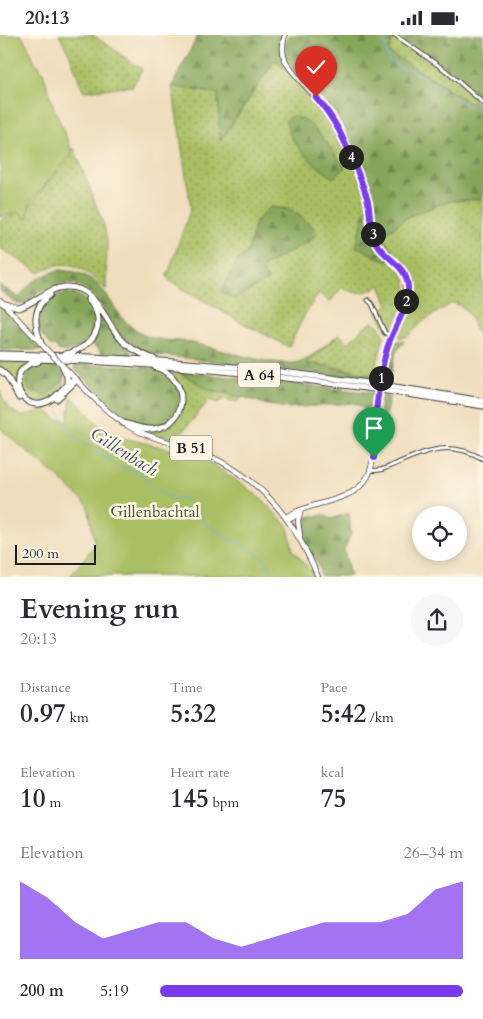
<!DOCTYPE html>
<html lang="en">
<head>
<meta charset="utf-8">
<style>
  :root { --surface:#fff; --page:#f7f7f7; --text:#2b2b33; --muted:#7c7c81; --accent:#7c3aed }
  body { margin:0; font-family:Cardo,serif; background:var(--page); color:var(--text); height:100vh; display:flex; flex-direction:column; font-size:19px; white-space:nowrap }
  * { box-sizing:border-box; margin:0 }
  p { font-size:16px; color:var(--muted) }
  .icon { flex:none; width:28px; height:28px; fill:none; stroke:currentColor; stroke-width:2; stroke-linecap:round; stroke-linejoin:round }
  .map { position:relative; height:542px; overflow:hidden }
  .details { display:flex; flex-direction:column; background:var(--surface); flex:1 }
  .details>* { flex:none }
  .tools { position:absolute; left:412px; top:471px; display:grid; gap:10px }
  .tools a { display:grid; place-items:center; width:55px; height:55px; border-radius:50%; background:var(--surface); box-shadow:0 2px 12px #0003; font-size:25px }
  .scale { position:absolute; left:15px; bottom:12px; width:81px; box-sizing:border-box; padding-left:5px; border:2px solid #1c1c1c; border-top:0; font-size:14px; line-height:18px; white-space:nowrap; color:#1c1c1c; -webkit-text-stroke:4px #fcf5e5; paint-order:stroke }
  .pin { position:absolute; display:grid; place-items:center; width:42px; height:42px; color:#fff; margin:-51px -21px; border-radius:50% 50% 50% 0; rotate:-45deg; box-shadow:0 0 5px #0007 }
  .pin .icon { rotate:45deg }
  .km { position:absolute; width:25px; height:25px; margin:-12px; border-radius:50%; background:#222; color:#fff; font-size:14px; line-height:25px; text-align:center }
  .round { display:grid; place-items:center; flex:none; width:52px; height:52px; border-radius:26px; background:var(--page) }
  .headline { display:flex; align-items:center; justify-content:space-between; height:85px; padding:0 20px }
  h1 { font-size:28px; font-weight:600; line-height:38px }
  .stats { display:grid; grid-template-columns:repeat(3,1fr); gap:8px; height:85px; padding:5px 20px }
  .stats div { display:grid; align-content:center }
  .stats b { font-size:25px; font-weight:600 }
  .stats small { font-size:14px; font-weight:400 }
  .stats p { font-size:14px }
  .chart { height:140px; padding:10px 20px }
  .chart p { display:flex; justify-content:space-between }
  .chart svg { width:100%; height:90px; margin-top:5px; fill:var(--accent); opacity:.7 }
  ul { padding:0 20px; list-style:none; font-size:16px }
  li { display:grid; grid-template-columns:80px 60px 1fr; align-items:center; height:38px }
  li i { height:12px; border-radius:6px; background:var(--accent) }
  .status { display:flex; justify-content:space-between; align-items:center; height:35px; padding:0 25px; background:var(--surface); direction:ltr }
  .status svg { height:14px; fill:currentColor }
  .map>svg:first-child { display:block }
  .grass { fill:url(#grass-dots); stroke:#626e40; fill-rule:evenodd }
  .forest { fill:url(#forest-firs); stroke:#51613b }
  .park { fill:#a9bf64; stroke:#626e40 }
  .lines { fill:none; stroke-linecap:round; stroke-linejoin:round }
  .stream { stroke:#74aae2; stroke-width:1 }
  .minor-casing { stroke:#3c3934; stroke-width:5 }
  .major-casing { stroke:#3c3934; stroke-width:6 }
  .highway-casing { stroke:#3c3934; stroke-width:7 }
  .minor { stroke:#fff; stroke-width:3 }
  .major { stroke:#fff; stroke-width:4.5 }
  .highway { stroke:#fff; stroke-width:5 }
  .major-bridge-casing { stroke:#3c3934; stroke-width:6; stroke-linecap:butt }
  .major-bridge { stroke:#fff; stroke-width:4.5 }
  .route-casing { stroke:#fff; stroke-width:10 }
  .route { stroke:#7c3aed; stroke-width:6 }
  .labels { text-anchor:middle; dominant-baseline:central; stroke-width:5; stroke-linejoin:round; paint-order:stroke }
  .shield { fill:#fcf5e5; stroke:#5f5d58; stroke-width:1 }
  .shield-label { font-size:15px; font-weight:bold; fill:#1c1c1c }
  .park-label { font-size:16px; fill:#4d5535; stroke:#fcf5e5 }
  .water-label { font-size:18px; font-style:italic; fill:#3f556b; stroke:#fcf5e5 }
</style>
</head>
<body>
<div class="status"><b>20:13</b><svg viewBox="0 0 49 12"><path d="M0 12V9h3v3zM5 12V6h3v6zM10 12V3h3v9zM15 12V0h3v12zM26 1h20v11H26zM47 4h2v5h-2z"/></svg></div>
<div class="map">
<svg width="483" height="542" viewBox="0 0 483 542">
  <defs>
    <pattern id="grass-dots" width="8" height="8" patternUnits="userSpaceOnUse" patternTransform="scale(1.25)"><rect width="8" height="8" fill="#a9bf64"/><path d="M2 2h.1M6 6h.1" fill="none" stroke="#899a52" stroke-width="1.8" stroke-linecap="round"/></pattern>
    <pattern id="forest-firs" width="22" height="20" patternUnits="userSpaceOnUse" patternTransform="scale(1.25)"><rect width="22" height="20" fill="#86a65a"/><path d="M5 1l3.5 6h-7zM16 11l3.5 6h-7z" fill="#6d864a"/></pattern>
  </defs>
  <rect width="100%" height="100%" fill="#fcf5e5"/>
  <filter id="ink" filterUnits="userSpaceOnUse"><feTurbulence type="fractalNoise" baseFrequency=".02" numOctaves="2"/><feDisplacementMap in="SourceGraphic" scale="10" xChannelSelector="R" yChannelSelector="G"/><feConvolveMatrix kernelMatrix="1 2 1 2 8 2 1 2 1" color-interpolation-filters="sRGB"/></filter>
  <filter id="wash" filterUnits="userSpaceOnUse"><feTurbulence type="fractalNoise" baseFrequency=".0096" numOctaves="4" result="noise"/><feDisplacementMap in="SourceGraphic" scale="20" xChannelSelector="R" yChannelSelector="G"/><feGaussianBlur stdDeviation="1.12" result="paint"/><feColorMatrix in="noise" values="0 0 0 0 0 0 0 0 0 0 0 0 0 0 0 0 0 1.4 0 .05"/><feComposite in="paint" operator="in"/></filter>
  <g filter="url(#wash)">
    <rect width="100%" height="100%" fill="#efddbb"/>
    <path class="grass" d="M 59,0 L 93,0 L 142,34 L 133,51 L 83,56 L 69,18 Z
      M 394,3 L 446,37 L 477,65 L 469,69 L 415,33 L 390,19 L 389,15 Z
      M 275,25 L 295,43 L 295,47 L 330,85 L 349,131 L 355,130 L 369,168 L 365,214 L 386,225 L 389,225 C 393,228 398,232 401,236 C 414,254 400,279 391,296 L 386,295 L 377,277 L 388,270 L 380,250 C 367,258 355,261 342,252 L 330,267 L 319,258 L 305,279 L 289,312 L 235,284 L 170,246 L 167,241 L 191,173 L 172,50 L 218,59 L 221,105 ZM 307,86 L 328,110 L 345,133 L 333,143 L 299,112 ZM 270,172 L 290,174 L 315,194 L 309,206 L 263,231 L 261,235 L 269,245 L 221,257 L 238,225 L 248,216 L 256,186 Z
      M 74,113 L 104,190 L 107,207 L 106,255 C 86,234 68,219 40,238 L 0,213 L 0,186 L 29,172 Z
      M 483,164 L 483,273 L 481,303 C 469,290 473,272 452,268 L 425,285 L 408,301 L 400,303 L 396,296 C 402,281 416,253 407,238 C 404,233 398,228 393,223 L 396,222 L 382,200 L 411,180 L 450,166 Z
      M 373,287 L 379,291 L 384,301 L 374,340 L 327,330 L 308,329 L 306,327 L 336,303 L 339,299 L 348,308 L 364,292 Z
      M 0,327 L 28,328 L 25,329 L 17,355 L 0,333 Z
      M 52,328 L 55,329 L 40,330 L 29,335 L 64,340 L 64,350 C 50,365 40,376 21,359 L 19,342 C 29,328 35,329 52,328 Z
      M 169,335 L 176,336 L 212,356 L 243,362 L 237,367 L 225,364 L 217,368 L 209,365 L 177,404 L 150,397 C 187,393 193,360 169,335 Z"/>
    <path class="forest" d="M 198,0 L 282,0 C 278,15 282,25 289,38 L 275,25 L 220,106 L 218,59 L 172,51 Z
      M 288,0 L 392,0 L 394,3 L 389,15 L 390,19 L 415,33 L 469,68 L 473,66 L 483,72 L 483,164 L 450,166 L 411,180 L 382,200 L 396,222 C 377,230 373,216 356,212 L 365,176 L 372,168 C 363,138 353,104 335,78 C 322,61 301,48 290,30 C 284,21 284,10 288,0 Z
      M 399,0 L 483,0 L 483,66 L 448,34 L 405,7 Z
      M 292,81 L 307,86 L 319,98 L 345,133 L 333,143 C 316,132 287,107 286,85 Z
      M 270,172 C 293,174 298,179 315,194 L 314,202 L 309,206 L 263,231 L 261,235 L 269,245 L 234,264 L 221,257 L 238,225 L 248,216 L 256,186 Z
      M 60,235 C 108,236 106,275 137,296 C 152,307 171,304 189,307 C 220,314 262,329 293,328 C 308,327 324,311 335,302 L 336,303 L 306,328 L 379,341 L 378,345 L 150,319 C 139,314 129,308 121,300 C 102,279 92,239 56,250 C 44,254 32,263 22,269 L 17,269 L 0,256 L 0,250 L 19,263 C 30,246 41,240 60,235 Z
      M 66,258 C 109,261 104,319 59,316 L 55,311 L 51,311 C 47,306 41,300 39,295 C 31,276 49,260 66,258 Z
      M 0,271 L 41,315 L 0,315 Z
      M 99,274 L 116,304 L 130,315 L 130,320 L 101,318 L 92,309 L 100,295 Z
      M 396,306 L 404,306 L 396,317 L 390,345 L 384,345 C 385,333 384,311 396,306 Z
      M 55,329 L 64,340 L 63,346 L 47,360 L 29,356 C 26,349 26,344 31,337 L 29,335 C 37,328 46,332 55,329 Z
      M 76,330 C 96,330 148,329 164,337 C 193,352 177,398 142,390 C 122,385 91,348 74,334 Z
      M 176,336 L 374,358 L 373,390 L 368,390 C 367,379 365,371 353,368 L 289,373 L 267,370 L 243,362 L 212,356 Z
      M 384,361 L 389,363 L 380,410 L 378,409 L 378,392 L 381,363 Z
      M 349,478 L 351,499 L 344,515 L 350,541 L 321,541 C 319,537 320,534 318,530 C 312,516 297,500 302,485 L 314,480 L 317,482 L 324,479 L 330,484 Z"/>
    <path class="park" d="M 0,0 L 21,0 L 27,9 L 35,27 L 43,37 L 52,68 L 73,118 L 29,168 L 28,183 L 23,182 L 20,177 L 0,182 Z
      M 0,356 C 3,368 10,375 21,381 L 46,375 L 56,384 L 68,386 L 71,361 L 99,390 L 107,396 L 123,403 L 187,418 L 203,423 L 246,452 L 260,463 L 286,489 L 289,497 L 293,515 L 310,535 L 313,541 L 70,541 L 95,510 L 88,471 L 56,440 L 3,396 L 0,392 Z"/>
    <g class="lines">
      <path class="stream" d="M 383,0 L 388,25 L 402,33 L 413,36 L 458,65 L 483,77
        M 58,376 L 76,402 L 122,433 L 142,439 L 151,449 L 164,460 L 174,463 L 184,463 L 191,473 L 197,474 L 205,489 L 214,492 L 216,496 L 222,498 L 229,505 L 238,507 L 265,524 L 274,542"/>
    </g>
  </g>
  <g filter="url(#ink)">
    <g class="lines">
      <defs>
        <path id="minor" d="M 395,0 L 445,35 L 483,68
          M 368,265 L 372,269 L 385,298 L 391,301
          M 371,435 C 379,437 386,433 393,430 C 426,416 449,404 483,424"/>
        <path id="major" d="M 285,0 C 283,7 282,15 284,22 C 289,38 319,63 329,78 C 343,97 364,145 369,169 C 371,181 370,195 375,206 C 382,221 402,227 407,243 C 415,266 395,291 387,311 C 384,322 383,334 381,345
          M 0,265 L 47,315
          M 63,331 C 84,352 104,377 130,392 C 150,404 173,407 195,415 C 257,438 293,481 318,542
          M 286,482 C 303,471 325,469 344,461 C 378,448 373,419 375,389 C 376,379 378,368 379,358
          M 286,482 L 292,483 L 300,478
          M 300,501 L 298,486 L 300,478"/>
        <path id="highway" d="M 2,268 L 19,273 C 35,268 48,253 65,252 C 96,250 104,286 121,304 C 130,314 142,319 154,324
          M 41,308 C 34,289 32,272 50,260
          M 0,319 C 100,321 200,327 299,339 C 361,346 422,356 483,366
          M 65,319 C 93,313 110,288 88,264
          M 0,323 C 162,326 323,344 483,371
          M 38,327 C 3,331 18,380 47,367 C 56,363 63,353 70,346 L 77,345
          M 62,330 L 67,341 L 67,349
          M 0,335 L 7,341 L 19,363
          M 57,364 L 77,345
          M 123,388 C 133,390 143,395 153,394 C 190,390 190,341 155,332"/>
      </defs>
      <use href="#minor" class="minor-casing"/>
      <use href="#major" class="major-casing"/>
      <use href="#highway" class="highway-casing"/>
      <use href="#minor" class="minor"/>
      <use href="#major" class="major"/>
      <use href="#highway" class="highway"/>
      <defs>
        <path id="major-bridge" d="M 47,315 L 62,330
          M 379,358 L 381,345"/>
      </defs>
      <use href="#major-bridge" class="major-bridge-casing"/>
      <use href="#major-bridge" class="major-bridge"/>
    </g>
  </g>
  <g class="lines" filter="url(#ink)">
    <defs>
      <path id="route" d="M 316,62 C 336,86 343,102 355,131 C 360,143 365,154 368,167 C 371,180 369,195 376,208 C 385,224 408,231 408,253 C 409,276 391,295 386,317 C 380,340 377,365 375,388 C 374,400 376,411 374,423"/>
    </defs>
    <use href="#route" class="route-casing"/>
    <use href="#route" class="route"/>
  </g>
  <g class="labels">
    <g class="shield">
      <rect x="238" y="327.5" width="42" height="25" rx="4"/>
      <rect x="170" y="400.5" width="42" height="25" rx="4"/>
    </g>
    <g class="shield-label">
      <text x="259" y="340">A 64</text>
      <text x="191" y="413">B 51</text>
    </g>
    <g class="park-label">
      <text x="155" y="477">Gillenbachtal</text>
    </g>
    <g class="water-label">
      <text transform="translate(124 417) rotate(32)">Gillenbach</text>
    </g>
  </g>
</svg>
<div class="tools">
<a><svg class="icon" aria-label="locate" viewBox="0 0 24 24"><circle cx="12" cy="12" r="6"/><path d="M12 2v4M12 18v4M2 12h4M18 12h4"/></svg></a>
</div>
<div class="scale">200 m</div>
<div class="pin" style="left:374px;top:423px;background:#1e9e55"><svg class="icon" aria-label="arrive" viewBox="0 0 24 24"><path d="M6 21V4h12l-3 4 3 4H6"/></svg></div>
<div class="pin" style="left:316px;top:62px;background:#d93025"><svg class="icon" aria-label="check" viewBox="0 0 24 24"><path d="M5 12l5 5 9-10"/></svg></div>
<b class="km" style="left:381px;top:343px">1</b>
<b class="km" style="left:406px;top:266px">2</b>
<b class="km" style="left:373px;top:199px">3</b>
<b class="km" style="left:351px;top:122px">4</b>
</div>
<section class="details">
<div class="headline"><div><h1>Evening run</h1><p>20:13</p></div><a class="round"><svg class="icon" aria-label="share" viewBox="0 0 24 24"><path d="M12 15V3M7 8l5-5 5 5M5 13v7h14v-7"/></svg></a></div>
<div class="stats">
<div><p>Distance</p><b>0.97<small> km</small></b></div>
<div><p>Time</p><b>5:32</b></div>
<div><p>Pace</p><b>5:42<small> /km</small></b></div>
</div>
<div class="stats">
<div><p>Elevation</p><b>10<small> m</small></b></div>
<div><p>Heart rate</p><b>145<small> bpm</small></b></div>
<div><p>kcal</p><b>75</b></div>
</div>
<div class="chart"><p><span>Elevation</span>26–34 m</p>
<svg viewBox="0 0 160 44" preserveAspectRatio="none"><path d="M0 44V6L10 14L20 26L30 34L40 30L50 26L60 26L70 34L80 38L90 34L100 30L110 26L120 26L130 26L140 22L150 10L160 6V44z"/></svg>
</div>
<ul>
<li><b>200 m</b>5:19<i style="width:100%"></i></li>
</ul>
</section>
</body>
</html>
